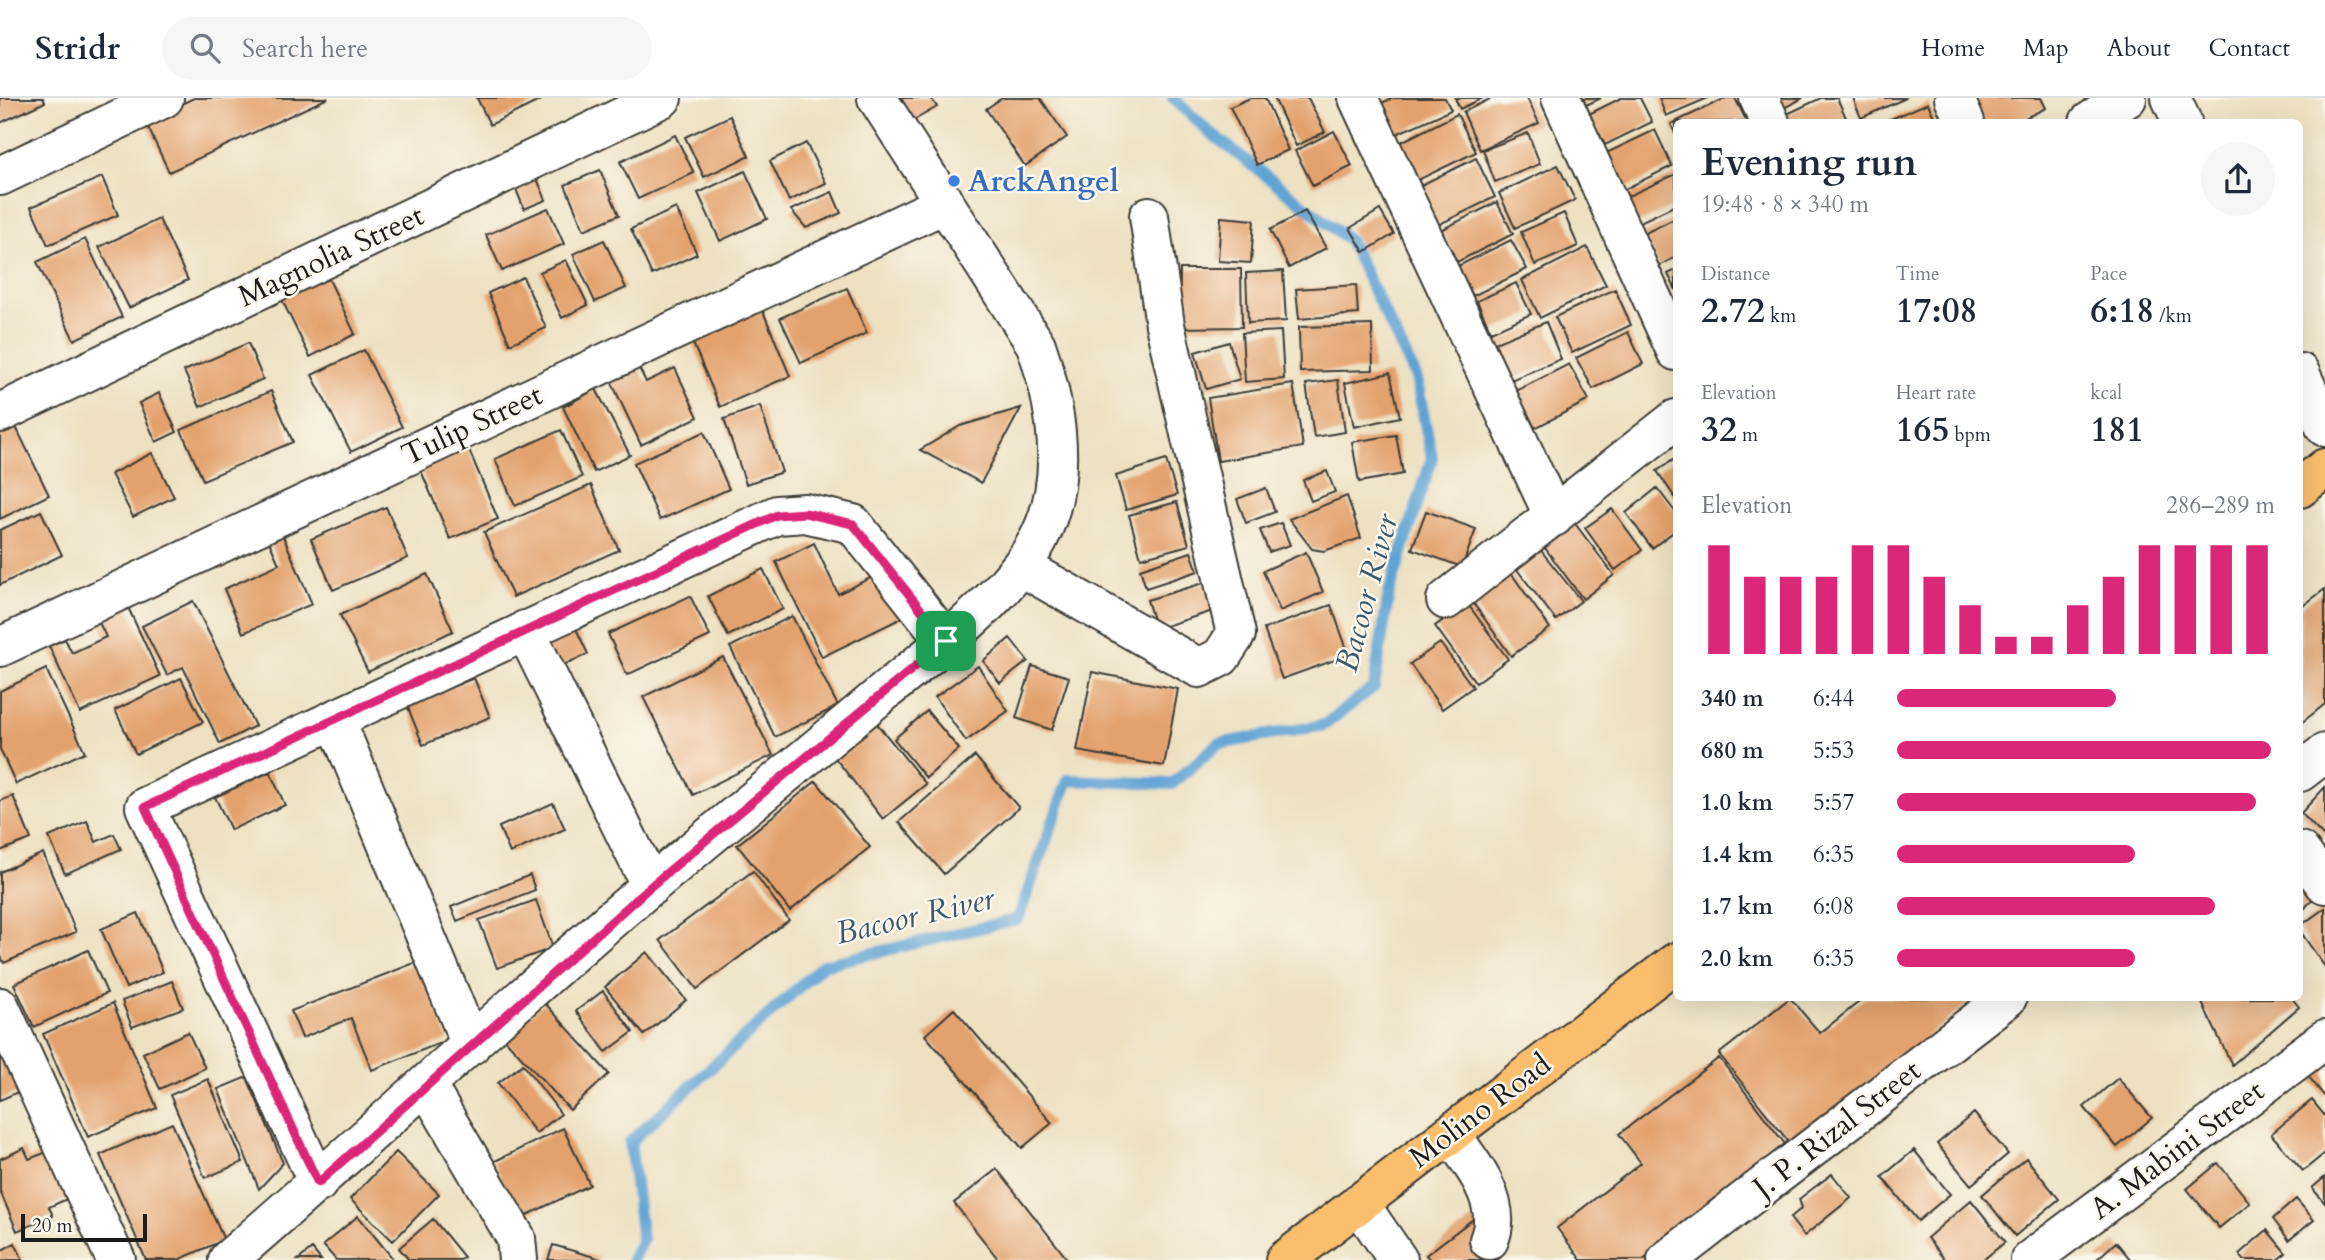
<!DOCTYPE html>
<html lang="en">
<head>
<meta charset="utf-8">
<style>
  :root { --surface:#fff; --page:#f6f6f7; --text:#1f2937; --muted:#747a83; --line:#e0e1e3; --accent:#db2777 }
  body { margin:0; font-family:Cardo,serif; background:var(--page); color:var(--text); height:100vh; display:flex; flex-direction:column; font-size:26px; white-space:nowrap }
  * { box-sizing:border-box; margin:0 }
  p { font-size:23px; color:var(--muted) }
  .icon { flex:none; width:38px; height:38px; fill:none; stroke:currentColor; stroke-width:2; stroke-linecap:round; stroke-linejoin:round }
  .map { position:relative; flex:1; overflow:hidden }
  .drawer { position:absolute; left:1673px; top:21px; width:630px; height:882px; display:flex; flex-direction:column; background:var(--surface); border-radius:10px; box-shadow:0 7px 28px #0002 }
  .drawer>* { flex:none }
  .scale { position:absolute; left:21px; bottom:18px; width:126px; box-sizing:border-box; padding-left:7px; border:4px solid #1c1c1c; border-top:0; font-size:19px; line-height:24px; white-space:nowrap; color:#1c1c1c; -webkit-text-stroke:5px #fbf7ec; paint-order:stroke }
  .pin { position:absolute; display:grid; place-items:center; width:60px; height:60px; color:#fff; margin:-30px; border-radius:14px; box-shadow:0 4px 10px #0006 }
  .round { display:grid; place-items:center; flex:none; width:74px; height:74px; border-radius:37px; background:var(--page) }
  .head { display:flex; align-items:center; justify-content:space-between; height:119px; padding:0 28px }
  h1 { font-size:38px; font-weight:700; line-height:52px }
  .metrics { display:grid; grid-template-columns:repeat(3,1fr); gap:10px; height:119px; padding:7px 28px }
  .metrics div { display:grid; align-content:center }
  .metrics b { font-size:35px; font-weight:700 }
  .metrics small { font-size:19px; font-weight:400 }
  .metrics p { font-size:19px }
  .chart { height:196px; padding:14px 28px }
  .chart p { display:flex; justify-content:space-between }
  .chart svg { width:100%; height:126px; margin-top:7px; stroke:var(--accent); stroke-width:6 }
  ul { padding:0 28px; list-style:none; font-size:23px }
  li { display:grid; grid-template-columns:112px 84px 1fr; align-items:center; height:52px }
  li i { height:18px; border-radius:9px; background:var(--accent) }
  header { display:flex; align-items:center; gap:42px; box-sizing:border-box; height:98px; padding:0 35px; background:var(--surface); border-bottom:2px solid var(--line) }
  header strong { font-size:33px }
  nav { display:flex; gap:38px; margin-inline-start:auto; font-size:24px }
  .search { width:490px; height:63px; background:var(--page); display:flex; align-items:center; gap:18px; box-sizing:border-box; padding:0 24px; border-radius:38px; color:var(--muted); font-size:26px }
  .map>svg:first-child { display:block }
  .lines { fill:none; stroke-linecap:round; stroke-linejoin:round }
  .stream { stroke:#5fa3d4; stroke-width:12 }
  .building { fill:#e3a26d }
  .minor-casing { stroke:#3b3a35; stroke-width:42 }
  .major-casing { stroke:#3b3a35; stroke-width:42 }
  .minor { stroke:#fff; stroke-width:38 }
  .major { stroke:#fabe6d; stroke-width:38 }
  .route-casing { stroke:#fff; stroke-width:14 }
  .route { stroke:#db2777; stroke-width:9 }
  .shop-dot { fill:#3f7fe0; stroke:#fbf7ec; stroke-width:2.5 }
  .labels { text-anchor:middle; dominant-baseline:central; stroke-width:5; stroke-linejoin:round; paint-order:stroke }
  .shop-label { font-size:30px; font-weight:bold; fill:#366cbe; stroke:#fbf7ec; text-anchor:start }
  .street-label { font-size:30px; fill:#1c1c1c; stroke:#fbf7ec }
  .water-label { font-size:32px; font-style:italic; fill:#3a596f; stroke:#fbf7ec }
</style>
</head>
<body>
<header>
<strong>Stridr</strong>
<div class="search"><svg class="icon" aria-label="search" viewBox="0 0 24 24"><circle cx="10" cy="10" r="6"/><path d="M15 15l6 6"/></svg>Search here</div>
<nav><a>Home</a><a>Map</a><a>About</a><a>Contact</a></nav>
</header>
<div class="map">
<svg width="2325" height="1162" viewBox="0 0 2325 1162">
  <rect width="100%" height="100%" fill="#fbf7ec"/>
  <filter id="ink" filterUnits="userSpaceOnUse"><feTurbulence type="fractalNoise" baseFrequency=".0143" numOctaves="2"/><feDisplacementMap in="SourceGraphic" scale="14" xChannelSelector="R" yChannelSelector="G"/><feConvolveMatrix kernelMatrix="1 2 1 2 8 2 1 2 1" color-interpolation-filters="sRGB"/></filter>
  <filter id="wash" filterUnits="userSpaceOnUse"><feTurbulence type="fractalNoise" baseFrequency=".00686" numOctaves="4" result="noise"/><feDisplacementMap in="SourceGraphic" scale="28" xChannelSelector="R" yChannelSelector="G"/><feGaussianBlur stdDeviation="1.57" result="paint"/><feColorMatrix in="noise" values="0 0 0 0 0 0 0 0 0 0 0 0 0 0 0 0 0 1.4 0 .05"/><feComposite in="paint" operator="in"/></filter>
  <g filter="url(#wash)">
    <rect width="100%" height="100%" fill="#ede1c2"/>
    <g class="lines">
      <path class="stream" d="M 632,1162 L 642,1142 L 630,1044 L 823,867 L 1018,821 L 1068,682 L 1172,686 L 1218,646 L 1324,627 L 1374,589 L 1389,495 L 1432,360 L 1416,279 L 1349,142 L 1208,33 L 1173,0"/>
    </g>
    <g id="blocks">
      <path class="building" d="M 0,0 L 43,0 L 45,4 L 0,25 Z
        M 194,0 L 328,0 L 169,74 L 145,23 Z
        M 477,0 L 545,0 L 490,27 Z
        M 896,0 L 931,0 L 937,9 L 911,24 Z
        M 1002,0 L 1040,0 L 1067,39 L 1025,68 L 986,11 Z
        M 1250,0 L 1265,0 L 1288,52 L 1257,67 L 1230,9 Z
        M 1274,0 L 1308,0 L 1325,34 L 1296,48 Z
        M 1393,0 L 1445,0 L 1451,12 L 1394,37 L 1379,6 Z
        M 1455,0 L 1483,0 L 1460,11 Z
        M 1492,0 L 1527,0 L 1539,25 L 1480,52 L 1463,14 Z
        M 1572,0 L 1601,0 L 1578,11 Z
        M 1621,0 L 1640,0 L 1652,24 L 1605,47 L 1589,16 Z
        M 1659,0 L 1708,0 L 1666,18 Z
        M 1726,0 L 1735,0 L 1747,24 L 1676,24 L 1676,38 L 1671,26 Z
        M 1779,0 L 1803,0 L 1784,10 Z
        M 1821,0 L 1837,0 L 1848,24 L 1788,24 L 1785,17 Z
        M 1853,0 L 1906,0 L 1861,20 Z
        M 1968,0 L 2041,0 L 2046,10 L 2017,24 L 1981,24 Z
        M 1928,5 L 1936,24 L 1884,24 Z
        M 1457,16 L 1476,54 L 1418,82 L 1399,45 Z
        M 730,18 L 749,58 L 704,79 L 685,39 Z
        M 1655,32 L 1672,68 L 1617,95 L 1600,58 Z
        M 1334,33 L 1352,68 L 1313,88 L 1295,53 Z
        M 1528,35 L 1540,66 L 1495,84 L 1483,52 Z
        M 675,37 L 694,75 L 638,101 L 620,64 Z
        M 806,45 L 826,85 L 789,103 L 770,63 Z
        M 1476,60 L 1495,99 L 1436,128 L 1417,89 Z
        M 1558,67 L 1575,102 L 1515,130 L 1499,95 Z
        M 600,72 L 619,117 L 584,132 L 565,87 Z
        M 745,73 L 767,121 L 720,143 L 698,95 Z
        M 535,76 L 546,102 L 524,111 L 513,84 Z
        M 1676,76 L 1676,107 L 1638,125 L 1626,99 Z
        M 102,79 L 118,117 L 48,147 L 31,109 Z
        M 832,94 L 841,115 L 806,130 L 791,112 Z
        M 1497,104 L 1513,136 L 1457,164 L 1441,132 Z
        M 548,110 L 564,146 L 502,173 L 486,137 Z
        M 676,110 L 697,156 L 652,177 L 631,131 Z
        M 1380,112 L 1394,136 L 1364,154 L 1350,130 Z
        M 1305,113 L 1326,150 L 1289,170 L 1270,132 Z
        M 1564,115 L 1578,148 L 1535,167 L 1521,134 Z
        M 1221,119 L 1254,122 L 1251,165 L 1218,163 Z
        M 1676,120 L 1676,159 L 1659,168 L 1643,136 Z
        M 159,121 L 188,182 L 129,210 L 99,149 Z
        M 85,141 L 122,219 L 74,242 L 37,164 Z
        M 604,142 L 626,190 L 595,204 L 573,156 Z
        M 1511,142 L 1527,171 L 1473,198 L 1458,168 Z
        M 1587,149 L 1606,187 L 1540,220 L 1522,182 Z
        M 566,162 L 588,207 L 562,220 L 540,174 Z
        M 1180,171 L 1241,171 L 1242,229 L 1179,230 Z
        M 1676,172 L 1676,192 L 1668,176 Z
        M 1283,173 L 1286,223 L 1248,225 L 1246,175 Z
        M 326,175 L 355,236 L 310,259 L 280,198 Z
        M 523,179 L 546,230 L 510,246 L 488,195 Z
        M 1516,185 L 1531,216 L 1491,234 L 1477,203 Z
        M 1356,187 L 1358,216 L 1299,221 L 1296,191 Z
        M 847,190 L 867,235 L 801,265 L 780,220 Z
        M 1615,191 L 1631,227 L 1572,255 L 1555,219 Z
        M 760,206 L 790,278 L 720,309 L 689,236 Z
        M 1546,224 L 1561,261 L 1511,282 L 1495,245 Z
        M 1372,227 L 1373,272 L 1300,274 L 1299,229 Z
        M 1281,233 L 1284,281 L 1245,284 L 1242,235 Z
        M 1628,234 L 1643,266 L 1593,291 L 1576,260 Z
        M 1229,244 L 1240,281 L 1206,291 L 1195,254 Z
        M 248,245 L 263,281 L 200,309 L 184,273 Z
        M 364,252 L 402,329 L 351,354 L 312,277 Z
        M 1569,266 L 1589,302 L 1535,330 L 1516,293 Z
        M 639,270 L 646,284 L 675,270 L 698,319 L 641,347 L 611,283 Z
        M 1390,275 L 1400,319 L 1354,329 L 1345,285 Z
        M 1338,282 L 1345,334 L 1314,339 L 1306,286 Z
        M 1293,286 L 1303,349 L 1218,363 L 1208,300 Z
        M 596,291 L 630,357 L 594,374 L 563,309 Z
        M 271,293 L 293,344 L 203,382 L 181,332 Z
        M 159,295 L 177,334 L 156,344 L 139,305 Z
        M 760,308 L 782,374 L 746,386 L 724,321 Z
        M 1021,310 L 981,385 L 920,352 L 960,328 Z
        M 15,327 L 49,397 L 0,421 L 0,334 Z
        M 561,332 L 582,379 L 515,408 L 495,361 Z
        M 704,334 L 729,391 L 660,422 L 634,365 Z
        M 1396,337 L 1403,376 L 1359,384 L 1352,344 Z
        M 464,340 L 498,421 L 450,441 L 416,361 Z
        M 152,355 L 174,399 L 133,419 L 111,376 Z
        M 1676,360 L 1676,401 L 1657,373 Z
        M 1166,362 L 1177,397 L 1126,412 L 1116,378 Z
        M 1327,373 L 1335,394 L 1311,403 L 1303,382 Z
        M 591,387 L 619,452 L 513,499 L 484,434 Z
        M 1266,390 L 1275,414 L 1246,425 L 1237,401 Z
        M 1657,390 L 1676,415 L 1676,432 L 1652,450 L 1626,415 Z
        M 1347,398 L 1361,440 L 1324,453 L 1312,451 L 1289,421 Z
        M 1177,404 L 1189,447 L 1141,460 L 1129,417 Z
        M 386,409 L 408,460 L 333,492 L 311,441 Z
        M 1612,411 L 1642,452 L 1615,472 L 1585,430 Z
        M 41,413 L 62,457 L 0,487 L 0,432 Z
        M 1426,413 L 1476,431 L 1462,469 L 1412,451 Z
        M 1573,423 L 1614,477 L 1583,501 L 1542,446 Z
        M 1281,425 L 1290,447 L 1269,454 L 1260,432 Z
        M 281,433 L 312,506 L 243,535 L 224,491 L 279,466 L 267,439 Z
        M 814,445 L 838,496 L 884,473 L 906,518 L 822,559 L 776,464 Z
        M 1539,450 L 1581,503 L 1556,522 L 1515,469 Z
        M 1191,454 L 1198,473 L 1146,490 L 1140,471 Z
        M 1306,454 L 1323,494 L 1280,513 L 1263,473 Z
        M 763,471 L 783,511 L 728,538 L 708,498 Z
        M 1508,471 L 1550,530 L 1511,558 L 1469,499 Z
        M 427,476 L 453,533 L 368,574 L 340,517 Z
        M 1207,484 L 1216,512 L 1156,531 L 1147,502 Z
        M 2325,491 L 2325,606 L 2300,626 L 2300,510 Z
        M 690,498 L 710,538 L 627,577 L 608,536 Z
        M 193,503 L 255,628 L 220,646 L 183,569 L 167,577 L 142,528 Z
        M 126,505 L 160,578 L 80,615 L 49,548 L 65,541 L 72,555 L 106,539 L 96,518 Z
        M 1467,505 L 1508,561 L 1476,585 L 1435,528 Z
        M 1331,507 L 1349,557 L 1282,581 L 1264,531 Z
        M 792,518 L 838,608 L 775,639 L 730,549 Z
        M 571,520 L 588,556 L 550,573 L 534,537 Z
        M 1010,540 L 1028,563 L 1000,585 L 983,563 Z
        M 1440,545 L 1473,589 L 1442,611 L 1410,566 Z
        M 723,559 L 773,657 L 693,697 L 643,599 Z
        M 978,568 L 1008,613 L 966,643 L 935,599 Z
        M 1032,568 L 1069,579 L 1052,632 L 1016,620 Z
        M 46,571 L 85,654 L 16,686 L 0,651 L 0,593 Z
        M 1092,574 L 1178,591 L 1164,668 L 1077,653 Z
        M 181,580 L 203,624 L 136,656 L 115,612 Z
        M 474,580 L 490,619 L 423,647 L 407,607 Z
        M 927,613 L 959,651 L 926,680 L 894,641 Z
        M 874,622 L 926,686 L 883,721 L 832,656 Z
        M 975,658 L 1019,710 L 944,776 L 899,724 Z
        M 270,674 L 285,707 L 231,732 L 215,699 Z
        M 816,683 L 870,749 L 790,813 L 737,747 Z
        M 2325,689 L 2325,740 L 2301,715 Z
        M 13,698 L 31,741 L 0,753 L 0,703 Z
        M 553,705 L 565,731 L 510,755 L 499,729 Z
        M 87,723 L 96,744 L 114,736 L 121,751 L 65,776 L 49,739 Z
        M 43,755 L 76,834 L 4,865 L 0,857 L 0,774 Z
        M 2300,770 L 2319,793 L 2300,816 Z
        M 753,773 L 789,822 L 697,891 L 660,842 Z
        M 530,777 L 535,792 L 457,823 L 451,809 Z
        M 536,802 L 553,850 L 497,870 L 479,822 Z
        M 2325,810 L 2325,869 L 2300,833 L 2300,828 Z
        M 138,815 L 163,874 L 126,890 L 101,831 Z
        M 88,852 L 107,895 L 34,929 L 14,886 Z
        M 647,854 L 686,902 L 644,937 L 605,889 Z
        M 417,864 L 448,942 L 372,972 L 351,920 L 302,940 L 291,913 Z
        M 172,883 L 183,910 L 132,929 L 122,903 Z
        M 603,893 L 633,934 L 606,954 L 576,913 Z
        M 1790,900 L 1820,935 L 1864,900 L 1975,900 L 1792,1048 L 1719,956 Z
        M 2210,900 L 2292,900 L 2299,909 L 2232,967 L 2202,905 Z
        M 544,904 L 609,976 L 570,1012 L 504,940 Z
        M 113,905 L 157,1010 L 88,1039 L 43,936 Z
        M 954,911 L 1052,1025 L 1022,1050 L 925,937 Z
        M 188,934 L 205,970 L 160,991 L 143,955 Z
        M 0,953 L 18,994 L 0,1002 Z
        M 1719,960 L 1788,1050 L 1643,1162 L 1581,1162 L 1557,1130 L 1641,1065 L 1619,1036 Z
        M 2325,964 L 2325,999 L 2308,978 Z
        M 523,966 L 561,1016 L 536,1035 L 498,985 Z
        M 247,979 L 283,1065 L 259,1091 L 218,991 Z
        M 2118,980 L 2152,1020 L 2117,1049 L 2084,1009 Z
        M 208,981 L 243,1064 L 205,1080 L 170,997 Z
        M 2312,1002 L 2325,1018 L 2325,1055 L 2303,1073 L 2271,1036 Z
        M 1974,1015 L 2008,1056 L 1971,1087 L 1937,1046 Z
        M 172,1025 L 224,1142 L 178,1162 L 146,1162 L 100,1057 Z
        M 563,1030 L 590,1087 L 521,1120 L 493,1064 Z
        M 24,1050 L 29,1061 L 47,1054 L 67,1101 L 49,1109 L 53,1118 L 17,1133 L 0,1093 L 0,1061 Z
        M 1914,1052 L 1950,1096 L 1918,1123 L 1882,1079 Z
        M 396,1054 L 439,1096 L 393,1143 L 350,1101 Z
        M 2026,1060 L 2059,1101 L 2015,1138 L 1982,1097 Z
        M 2218,1065 L 2250,1105 L 2219,1130 L 2187,1091 Z
        M 997,1071 L 1068,1162 L 999,1162 L 954,1105 Z
        M 1832,1076 L 1851,1100 L 1804,1138 L 1790,1120 L 1802,1110 L 1799,1101 Z
        M 2325,1079 L 2325,1105 L 2312,1090 Z
        M 2296,1101 L 2314,1122 L 2289,1142 L 2273,1121 Z
        M 1971,1102 L 2005,1144 L 1983,1162 L 1945,1162 L 1927,1140 Z
        M 358,1118 L 394,1162 L 336,1162 L 323,1147 Z
        M 433,1121 L 464,1159 L 460,1162 L 409,1162 L 399,1150 Z
        M 1473,1121 L 1501,1159 L 1497,1162 L 1430,1162 L 1426,1157 Z
        M 2267,1132 L 2286,1155 L 2277,1162 L 2244,1162 L 2239,1156 Z
        M 2116,1144 L 2131,1162 L 2096,1162 Z
        M 15,1145 L 23,1162 L 0,1162 L 0,1153 Z
        M 553,1147 L 601,1161 L 601,1162 L 548,1162 Z
        M 312,1151 L 321,1162 L 298,1162 Z"/>
    </g>
  </g>
  <g filter="url(#ink)">
    <use href="#blocks" fill-opacity="0" stroke="#3b3a35" stroke-width="2"/>
    <g class="lines">
      <defs>
        <path id="minor" d="M 1358,0 L 1554,419
          M 1561,0 L 1676,253
          M 1759,0 L 1770,24
          M 1954,0 L 1965,24
          M 2171,0 L 2182,24
          M 2089,24 L 2127,0
          M 0,78 L 164,0
          M 2300,275 L 2325,329
          M 0,315 L 662,0
          M 1022,469 L 1199,570 L 1221,559 L 1236,536 L 1165,227 L 1149,118
          M 1446,502 L 1676,321
          M 525,532 L 651,788
          M 0,549 L 944,106
          M 335,621 L 471,947
          M 2300,674 L 2325,655
          M 2300,753 L 2325,786
          M 0,909 L 116,1162
          M 427,988 L 516,1140 L 518,1162
          M 1450,1036 C 1471,1063 1505,1106 1489,1142
          M 318,1085 L 145,709 L 777,417 L 805,415 L 853,426 L 946,543
          M 1359,1105 L 1398,1162
          M 228,1162 C 372,1038 509,907 654,785 C 730,721 807,659 883,595 C 934,553 1007,499 1038,442 C 1070,381 1057,308 1036,247 L 877,0
          M 1667,1162 L 2007,900
          M 2030,1162 L 2325,941"/>
        <path id="major" d="M 2300,390 L 2325,370
          M 1285,1162 L 1676,864"/>
      </defs>
      <use href="#minor" class="minor-casing"/>
      <use href="#major" class="major-casing"/>
      <use href="#minor" class="minor"/>
      <use href="#major" class="major"/>
    </g>
  </g>
  <g class="lines" filter="url(#ink)">
    <defs>
      <path id="route" d="M 805,415 L 853,426 L 946,543 L 651,788 L 318,1085 L 145,709 L 777,417 Z"/>
    </defs>
    <use href="#route" class="route-casing"/>
    <use href="#route" class="route"/>
  </g>
  <circle class="shop-dot" cx="954" cy="83" r="7"/>
  <g class="labels">
    <g class="shop-label">
      <text x="968" y="83">ArckAngel</text>
    </g>
    <g class="street-label">
      <text transform="translate(331 158) rotate(-25)">Magnolia Street</text>
      <text transform="translate(472 327) rotate(-25)">Tulip Street</text>
      <text transform="translate(1480 1013) rotate(-37)">Molino Road</text>
      <text transform="translate(1837 1031) rotate(-38)">J. P. Rizal Street</text>
      <text transform="translate(2177 1052) rotate(-37)">A. Mabini Street</text>
    </g>
    <g class="water-label">
      <text transform="translate(1367 495) rotate(-75)">Bacoor River</text>
      <text transform="translate(915 818) rotate(-13)">Bacoor River</text>
    </g>
  </g>
</svg>
<div class="scale">20 m</div>
<div class="pin" style="left:946px;top:543px;background:#1e9e55"><svg class="icon" aria-label="arrive" viewBox="0 0 24 24"><path d="M6 21V4h12l-3 4 3 4H6"/></svg></div>
<section class="drawer">
<div class="head"><div><h1>Evening run</h1><p>19:48 · 8 × 340 m</p></div><a class="round"><svg class="icon" aria-label="share" viewBox="0 0 24 24"><path d="M12 15V3M7 8l5-5 5 5M5 13v7h14v-7"/></svg></a></div>
<div class="metrics">
<div><p>Distance</p><b>2.72<small> km</small></b></div>
<div><p>Time</p><b>17:08</b></div>
<div><p>Pace</p><b>6:18<small> /km</small></b></div>
</div>
<div class="metrics">
<div><p>Elevation</p><b>32<small> m</small></b></div>
<div><p>Heart rate</p><b>165<small> bpm</small></b></div>
<div><p>kcal</p><b>181</b></div>
</div>
<div class="chart"><p><span>Elevation</span>286–289 m</p>
<svg viewBox="0 0 160 44" preserveAspectRatio="none"><path d="M5 44V6M15 44V17M25 44V17M35 44V17M45 44V6M55 44V6M65 44V17M75 44V27M85 44V38M95 44V38M105 44V27M115 44V17M125 44V6M135 44V6M145 44V6M155 44V6"/></svg>
</div>
<ul>
<li><b>340 m</b>6:44<i style="width:58%"></i></li>
<li><b>680 m</b>5:53<i style="width:99%"></i></li>
<li><b>1.0 km</b>5:57<i style="width:95%"></i></li>
<li><b>1.4 km</b>6:35<i style="width:63%"></i></li>
<li><b>1.7 km</b>6:08<i style="width:84%"></i></li>
<li><b>2.0 km</b>6:35<i style="width:63%"></i></li>
</ul>
</section>
</div>
</body>
</html>
